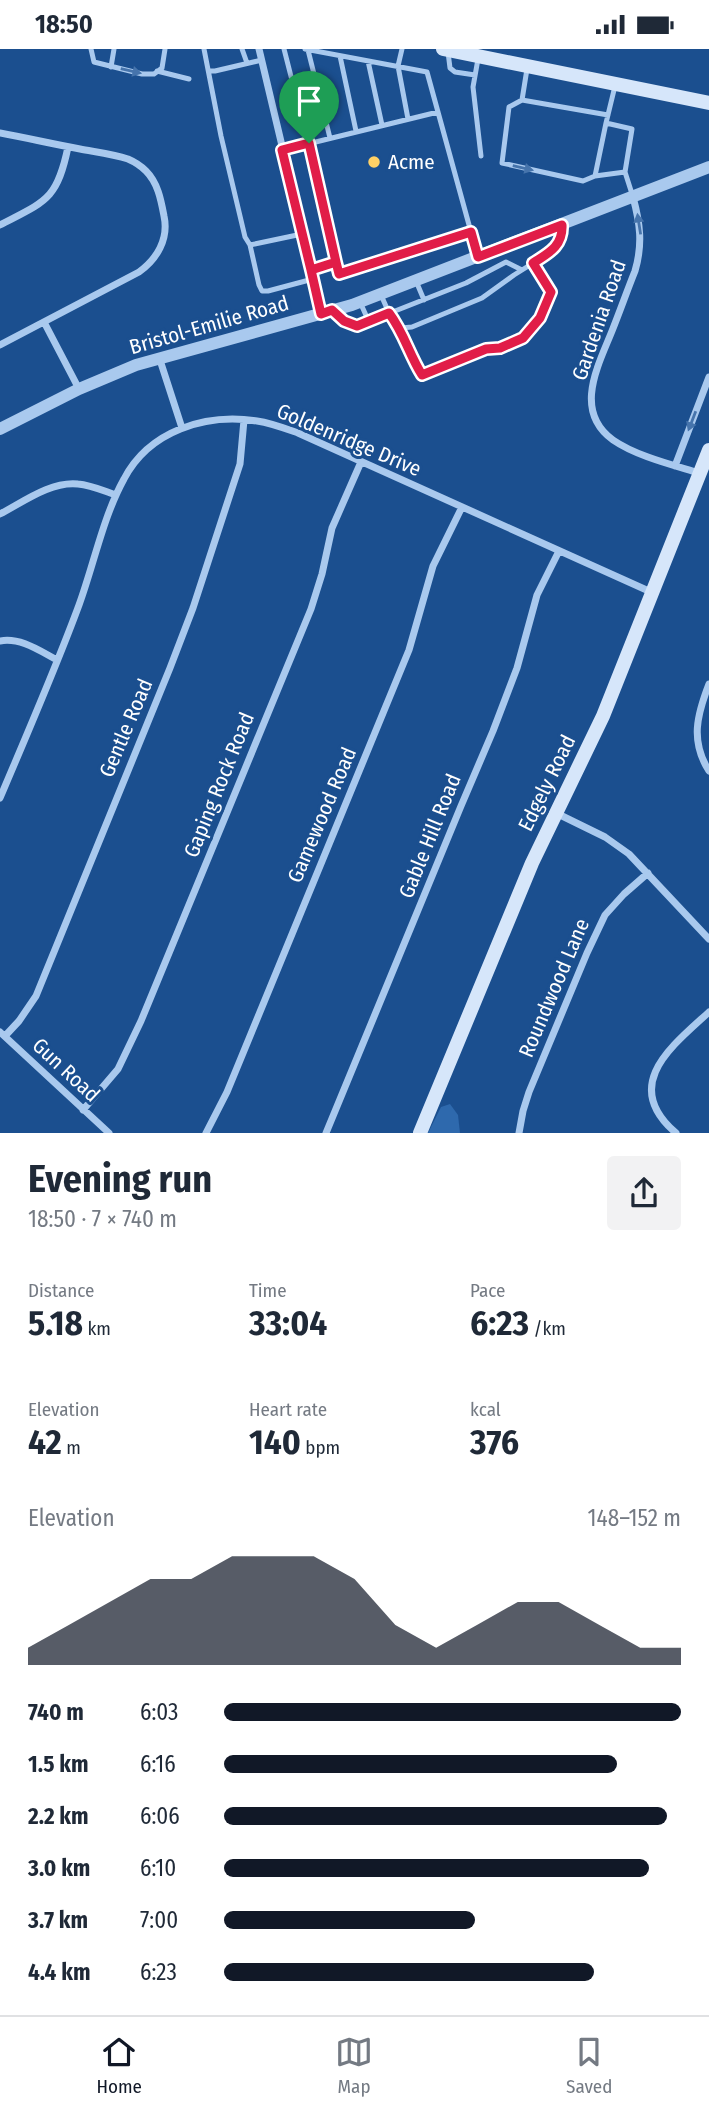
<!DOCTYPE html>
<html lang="en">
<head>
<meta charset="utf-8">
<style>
  :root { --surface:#fff; --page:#f2f2f3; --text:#1f2937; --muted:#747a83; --line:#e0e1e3; --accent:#111827 }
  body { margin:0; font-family:"Fira Sans Condensed",sans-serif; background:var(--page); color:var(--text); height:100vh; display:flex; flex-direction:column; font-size:26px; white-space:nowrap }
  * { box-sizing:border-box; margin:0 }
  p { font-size:23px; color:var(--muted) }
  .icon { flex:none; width:38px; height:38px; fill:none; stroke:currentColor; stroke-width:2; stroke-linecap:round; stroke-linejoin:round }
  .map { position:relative; height:1084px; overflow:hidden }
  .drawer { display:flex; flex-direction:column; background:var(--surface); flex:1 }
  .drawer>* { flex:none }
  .pin { position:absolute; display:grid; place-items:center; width:60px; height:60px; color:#fff; margin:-72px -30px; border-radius:50% 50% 50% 0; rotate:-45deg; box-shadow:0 0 7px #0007 }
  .pin .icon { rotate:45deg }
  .round { display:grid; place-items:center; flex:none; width:74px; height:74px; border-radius:7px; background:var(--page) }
  .summary { display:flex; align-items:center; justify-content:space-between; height:119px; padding:0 28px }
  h1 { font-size:38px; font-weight:700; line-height:52px }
  .figures { display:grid; grid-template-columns:repeat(3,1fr); gap:10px; height:119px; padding:7px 28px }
  .figures div { display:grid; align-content:center }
  .figures b { font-size:35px; font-weight:700 }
  .figures small { font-size:19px; font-weight:400 }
  .figures p { font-size:19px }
  .chart { height:196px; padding:14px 28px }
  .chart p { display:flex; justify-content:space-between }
  .chart svg { width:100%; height:126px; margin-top:7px; fill:var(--accent); opacity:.7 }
  ul { padding:0 28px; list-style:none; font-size:23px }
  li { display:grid; grid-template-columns:112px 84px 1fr; align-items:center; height:52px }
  li i { height:18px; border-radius:9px; background:var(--accent) }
  .status { display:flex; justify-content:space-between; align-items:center; height:49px; padding:0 35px; background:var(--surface); direction:ltr }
  .status svg { height:19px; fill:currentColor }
  .tabs { display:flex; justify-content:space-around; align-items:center; height:98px; border-top:2px solid var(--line); background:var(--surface); font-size:19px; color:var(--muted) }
  .tabs a { display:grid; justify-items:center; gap:4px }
  .tabs .selected { color:var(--accent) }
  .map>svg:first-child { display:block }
  .green { fill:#2e69ad }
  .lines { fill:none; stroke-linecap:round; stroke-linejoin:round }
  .service { stroke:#a9c9ee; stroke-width:5 }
  .minor { stroke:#a9c9ee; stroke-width:7 }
  .tertiary { stroke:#a9c9ee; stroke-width:12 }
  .secondary { stroke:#d6e6fa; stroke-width:14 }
  .oneway { fill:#4674ac }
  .route-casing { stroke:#fff; stroke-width:14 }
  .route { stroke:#e11d48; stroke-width:9 }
  .poi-dot { fill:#ffd166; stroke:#1b4f8f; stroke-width:2.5 }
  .labels { text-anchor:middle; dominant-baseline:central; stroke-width:6; stroke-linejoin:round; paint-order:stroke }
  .poi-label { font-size:21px; fill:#fff; stroke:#1b4f8f; text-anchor:start }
  .street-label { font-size:21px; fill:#fff; stroke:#1b4f8f }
</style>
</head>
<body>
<div class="status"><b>18:50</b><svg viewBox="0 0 49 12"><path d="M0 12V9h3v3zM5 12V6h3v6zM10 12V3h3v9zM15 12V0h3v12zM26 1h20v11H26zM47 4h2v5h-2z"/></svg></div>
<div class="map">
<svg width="709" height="1084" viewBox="0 0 709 1084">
  <rect width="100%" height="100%" fill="#1b4f8f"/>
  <path class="green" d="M 450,1055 L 458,1066 L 460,1084 L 428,1084 L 441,1058 Z"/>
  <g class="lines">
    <path class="service" d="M 91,0 L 94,13 L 142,25 L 154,25 L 162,19 L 165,0
      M 204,0 L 221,87 L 245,188 L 250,196 L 259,236 L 262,242 L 268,242 L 313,230
      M 242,0 L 247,14
      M 284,0 L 308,94 L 339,225 L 471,183
      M 305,0 L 427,23 L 477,205
      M 402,0 L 398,17 L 408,70
      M 308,1 L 330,89
      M 448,3 L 450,19 L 455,23 L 475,26
      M 340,7 L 356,82
      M 478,10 L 473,38 L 481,107
      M 368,12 L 382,76
      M 111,18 L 114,0
      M 527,20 L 522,51 L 608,66
      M 157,22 L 189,30
      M 209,22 L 215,22 L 262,11
      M 615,37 L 606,74 L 632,80 L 625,123 L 633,148
      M 522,51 L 509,58 L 502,114 L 583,132 L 595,127
      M 606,74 L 595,127 L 625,123
      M 283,101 L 438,63
      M 250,196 L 302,185
      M 311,221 L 336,213
      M 416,232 L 424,251
      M 381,246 L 389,264 L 401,279 L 412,278 L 482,249 L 514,226 L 551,203 L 563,187 L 562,176
      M 360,253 L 369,273
      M 334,263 L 344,272 L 357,277 L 466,234 L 506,213 L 522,221
      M 401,279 L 414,313 L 422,325 L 486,300 L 500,299 L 523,289 L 540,269 L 551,243 L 533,214"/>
    <path class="minor" d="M 259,0 L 322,265
      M 0,84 C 27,89 53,95 80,100 C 96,103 113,105 128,110 C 135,113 141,117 146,122 C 158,134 161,151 164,167 C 169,190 157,210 139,223 L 0,296
      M 633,148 C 640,174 643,195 635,222 C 627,242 620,262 612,282 C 598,317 573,362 613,391 C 636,407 673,416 699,424
      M 0,176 C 46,152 57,151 68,98
      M 44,273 L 79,340
      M 159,308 L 182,379
      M 675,417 L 709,328
      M 0,465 C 23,453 51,432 78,435 C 91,436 104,442 116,446
      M 0,592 C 20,588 40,602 57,611
      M 709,635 C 697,666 690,692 709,722
      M 0,749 C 27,685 55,621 79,556 C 94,515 103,468 124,430 C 149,382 205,364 257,372 C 271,374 284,379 298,384 L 651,543
      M 556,764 L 605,788 L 629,805 L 709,890
      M 0,983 L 109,1084
      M 5,987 L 19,972 L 36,947 L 170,619 L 193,559 L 240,415 L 244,371
      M 83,1061 L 118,1020 L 141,972 L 311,560 L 322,525 L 332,479 L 361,413
      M 206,1084 L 227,1043 L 409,601 L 433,517 L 462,458
      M 326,1084 L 461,757 L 493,682 L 517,619 L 537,546 L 559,502
      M 519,1084 L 523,1062 L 529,1043 L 587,904 L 605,866 L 624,845 L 648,824
      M 676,1084 C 620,1036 672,997 709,963"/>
    <path class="tertiary" d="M 0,380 L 79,340 L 136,316 L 352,256 L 709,118"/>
    <path class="secondary" d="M 443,0 L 709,54
      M 420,1084 L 532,814 L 603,667 L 709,401"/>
  </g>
  <defs><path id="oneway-solid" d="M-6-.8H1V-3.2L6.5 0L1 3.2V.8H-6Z" transform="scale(1.75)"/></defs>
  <g class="oneway">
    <use href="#oneway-solid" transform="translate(131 22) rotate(13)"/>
    <use href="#oneway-solid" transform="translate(523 119) rotate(13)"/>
    <use href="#oneway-solid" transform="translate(639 175) rotate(-99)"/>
    <use href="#oneway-solid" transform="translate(692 372) rotate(111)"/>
  </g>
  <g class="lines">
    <defs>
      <path id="route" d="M 309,94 L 336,213 L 311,221 L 321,265 L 332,261 L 344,272 L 357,277 L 389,264 C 404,284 409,305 422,326 L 486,300 L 500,299 L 523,289 L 540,269 L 551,243 L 533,214 C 549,204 563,197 562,176 L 478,208 L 471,183 L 339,225 L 336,213 L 311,221 L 282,101 L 309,94"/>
    </defs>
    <use href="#route" class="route-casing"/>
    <use href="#route" class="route"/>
  </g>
  <circle class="poi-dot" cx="374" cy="113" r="7"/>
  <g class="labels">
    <g class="poi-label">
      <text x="388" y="113">Acme</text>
    </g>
    <g class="street-label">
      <text transform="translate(599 271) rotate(-71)">Gardenia Road</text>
      <text transform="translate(209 276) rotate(-16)">Bristol-Emilie Road</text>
      <text transform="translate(349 391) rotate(23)">Goldenridge Drive</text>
      <text transform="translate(126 679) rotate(-67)">Gentle Road</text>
      <text transform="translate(547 734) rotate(-64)">Edgely Road</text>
      <text transform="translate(219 736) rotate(-68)">Gaping Rock Road</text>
      <text transform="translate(322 766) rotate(-67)">Gamewood Road</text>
      <text transform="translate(430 787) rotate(-68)">Gable Hill Road</text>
      <text transform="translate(554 939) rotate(-67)">Roundwood Lane</text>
      <text transform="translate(66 1021) rotate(43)">Gun Road</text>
    </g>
  </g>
</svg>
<div class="pin" style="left:309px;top:94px;background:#1e9e55"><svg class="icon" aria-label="arrive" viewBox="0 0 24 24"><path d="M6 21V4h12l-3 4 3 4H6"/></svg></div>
</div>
<section class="drawer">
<div class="summary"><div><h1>Evening run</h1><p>18:50 · 7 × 740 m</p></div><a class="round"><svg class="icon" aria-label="share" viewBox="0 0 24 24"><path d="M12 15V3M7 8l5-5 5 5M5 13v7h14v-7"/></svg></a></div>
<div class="figures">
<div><p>Distance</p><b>5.18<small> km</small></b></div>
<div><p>Time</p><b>33:04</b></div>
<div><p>Pace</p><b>6:23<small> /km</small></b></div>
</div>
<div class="figures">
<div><p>Elevation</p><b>42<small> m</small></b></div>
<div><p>Heart rate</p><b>140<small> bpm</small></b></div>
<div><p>kcal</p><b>376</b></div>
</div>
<div class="chart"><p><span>Elevation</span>148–152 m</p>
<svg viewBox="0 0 160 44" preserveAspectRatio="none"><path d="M0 44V38L10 30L20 22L30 14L40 14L50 6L60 6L70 6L80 14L90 30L100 38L110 30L120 22L130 22L140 30L150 38L160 38V44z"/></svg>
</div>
<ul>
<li><b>740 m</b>6:03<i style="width:100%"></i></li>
<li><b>1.5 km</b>6:16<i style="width:86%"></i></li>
<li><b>2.2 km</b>6:06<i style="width:97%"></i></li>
<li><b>3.0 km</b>6:10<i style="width:93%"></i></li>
<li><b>3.7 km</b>7:00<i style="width:55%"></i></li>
<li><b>4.4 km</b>6:23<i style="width:81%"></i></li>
</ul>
</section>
<nav class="tabs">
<a class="selected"><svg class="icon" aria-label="home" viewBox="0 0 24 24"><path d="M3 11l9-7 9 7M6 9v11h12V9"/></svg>Home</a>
<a><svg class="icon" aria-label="map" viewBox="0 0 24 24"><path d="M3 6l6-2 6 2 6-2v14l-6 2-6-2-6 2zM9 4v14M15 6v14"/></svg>Map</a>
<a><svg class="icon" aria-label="saved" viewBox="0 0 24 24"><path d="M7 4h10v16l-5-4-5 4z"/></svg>Saved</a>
</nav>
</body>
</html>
